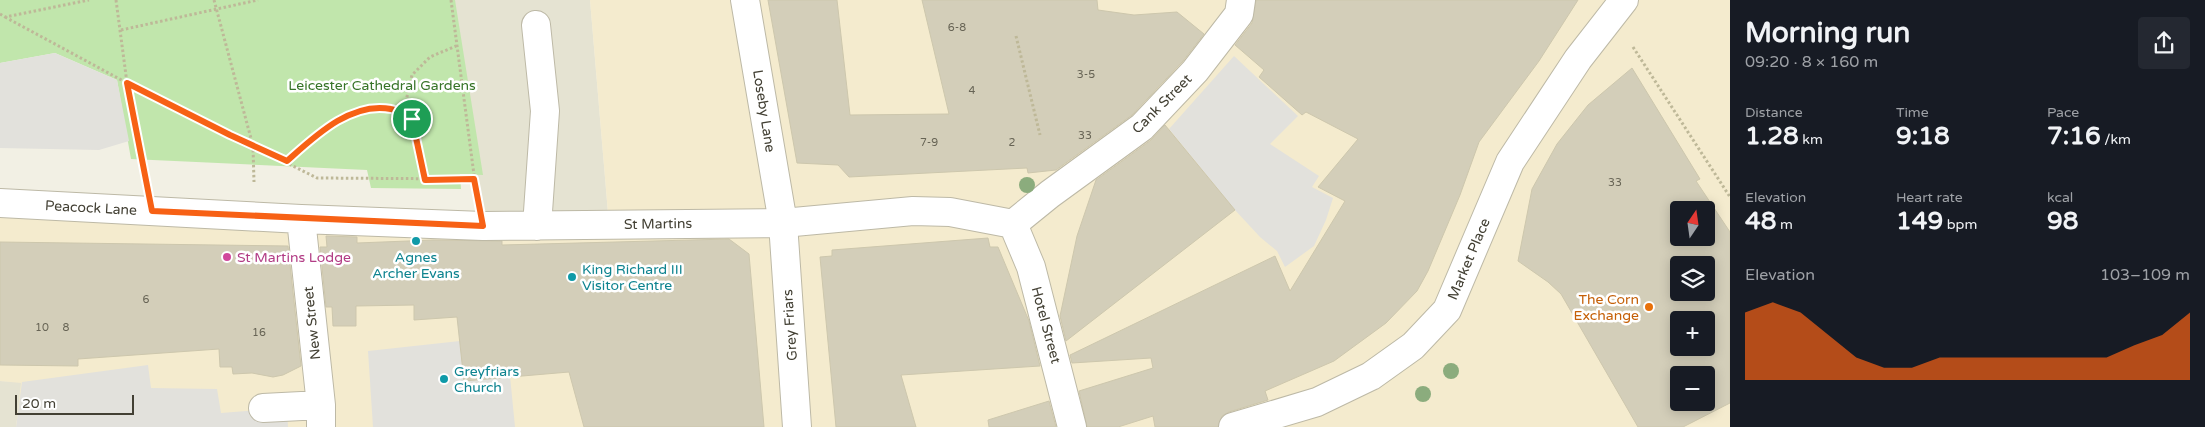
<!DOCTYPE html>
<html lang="en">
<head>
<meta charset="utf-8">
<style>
  :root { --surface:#171b24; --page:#242831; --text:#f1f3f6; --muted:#9ea1a6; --accent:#f76115 }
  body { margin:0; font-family:"Varela Round",sans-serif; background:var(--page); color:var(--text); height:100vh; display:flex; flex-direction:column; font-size:19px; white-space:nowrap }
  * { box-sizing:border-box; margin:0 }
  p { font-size:16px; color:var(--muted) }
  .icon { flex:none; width:28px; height:28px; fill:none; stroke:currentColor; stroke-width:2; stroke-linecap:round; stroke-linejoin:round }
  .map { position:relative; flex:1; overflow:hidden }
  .drawer { display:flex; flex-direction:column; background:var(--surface); width:475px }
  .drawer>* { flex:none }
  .needle { width:32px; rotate:13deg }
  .controls { position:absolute; left:1670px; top:201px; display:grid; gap:10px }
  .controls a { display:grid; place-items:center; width:45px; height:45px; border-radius:5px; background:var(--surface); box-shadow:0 2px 12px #0003; font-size:25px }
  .scale { position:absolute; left:15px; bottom:12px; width:119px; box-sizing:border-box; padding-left:5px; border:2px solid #434034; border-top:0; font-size:14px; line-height:18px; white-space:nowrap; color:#434034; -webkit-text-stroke:4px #fff; paint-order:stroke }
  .pin { position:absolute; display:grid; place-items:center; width:42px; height:42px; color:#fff; margin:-21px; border:2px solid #fff; border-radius:50%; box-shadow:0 1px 5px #0007 }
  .round { display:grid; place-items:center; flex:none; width:52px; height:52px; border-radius:5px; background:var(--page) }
  .overview { display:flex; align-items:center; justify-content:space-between; height:85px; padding:0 15px }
  h1 { font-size:28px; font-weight:700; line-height:38px }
  .figures { display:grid; grid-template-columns:repeat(3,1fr); gap:8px; height:85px; padding:5px 15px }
  .figures div { display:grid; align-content:center }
  .figures b { font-size:25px; font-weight:700 }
  .figures small { font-size:14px; font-weight:400 }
  .figures p { font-size:14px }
  .chart { height:140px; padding:10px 15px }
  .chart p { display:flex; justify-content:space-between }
  .chart svg { width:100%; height:90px; margin-top:5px; fill:var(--accent); opacity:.7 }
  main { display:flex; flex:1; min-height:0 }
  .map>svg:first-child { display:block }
  .residential { fill:#e5e3d2 }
  .commercial { fill:#f4ebce; fill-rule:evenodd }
  .green { fill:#c1e6ac }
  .parking { fill:#e2e1dc }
  .building { fill:#d3ceb9; stroke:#cdc7ad; fill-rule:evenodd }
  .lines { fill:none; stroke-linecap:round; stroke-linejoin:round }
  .minor-casing { stroke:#bdb9a6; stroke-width:30 }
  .path { stroke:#beb898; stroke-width:3; stroke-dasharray:2.5 2.5; stroke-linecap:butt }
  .minor { stroke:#fff; stroke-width:28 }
  .tree { fill:#8bac7d }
  .route-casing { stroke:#fff; stroke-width:10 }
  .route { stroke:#f76115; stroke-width:6 }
  .culture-dot { fill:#0f9aa8; stroke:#fff; stroke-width:2 }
  .hotel-dot { fill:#d1479c; stroke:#fff; stroke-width:2 }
  .food-dot { fill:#e8710a; stroke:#fff; stroke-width:2 }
  .labels { text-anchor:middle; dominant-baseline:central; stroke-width:5; stroke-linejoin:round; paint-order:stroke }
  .number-label { font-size:11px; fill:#676455 }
  .park-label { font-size:14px; fill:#377428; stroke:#fff }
  .street-label { font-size:14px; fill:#434034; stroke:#fff }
  .hotel-label { font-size:14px; fill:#b23c85; stroke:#fff; text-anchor:start }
  .culture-label { font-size:14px; fill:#0d838f; stroke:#fff; text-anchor:start }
  .food-label { font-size:14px; fill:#c56008; stroke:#fff; text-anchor:end }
</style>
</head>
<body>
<main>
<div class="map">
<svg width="1730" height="427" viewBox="0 0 1730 427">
  <rect width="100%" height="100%" fill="#f2f0e4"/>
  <path class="residential" d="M 451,0 L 590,0 L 609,225 L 483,226 L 466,127 Z
    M 0,381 L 22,382 L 16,427 L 0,427 Z"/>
  <path class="commercial" d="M 590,0 L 1730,0 L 1730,427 L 16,427 L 21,383 L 0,381 L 0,203 L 609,225 ZM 1679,210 L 1706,210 L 1706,238 L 1679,238 ZM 1679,265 L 1706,265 L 1706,292 L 1679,292 ZM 1679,320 L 1706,320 L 1706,348 L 1679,348 ZM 1679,375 L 1706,375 L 1706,402 L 1679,402 Z"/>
  <path class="green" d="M 0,0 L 455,0 L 483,175 L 460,174 L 461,189 L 371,188 L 367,170 L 131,159 L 117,80 L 55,53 L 0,63 Z"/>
  <path class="parking" d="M 55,53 L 117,80 L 129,141 L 99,150 L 0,148 L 0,63 Z
    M 1234,56 L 1298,116 L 1270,144 L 1319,176 L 1312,187 L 1333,198 L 1326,220 L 1314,246 L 1285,267 L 1277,251 L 1260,237 L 1235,210 L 1169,129 Z
    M 460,341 L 464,380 L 510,376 L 515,427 L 373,427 L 368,351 Z
    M 148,365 L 151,388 L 217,389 L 221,413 L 287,408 L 288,427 L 16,427 L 22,382 Z"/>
  <path class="building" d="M 768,0 L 837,0 L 850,115 L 949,114 L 922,0 L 1097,0 L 1098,10 L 1134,15 L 1177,12 L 1204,34 L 1183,61 L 1132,115 L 1056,170 L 1028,173 L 1027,168 L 849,177 L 838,165 L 797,163 Z
    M 1256,0 L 1578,0 L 1539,61 L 1479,142 L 1460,195 L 1428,271 L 1417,291 L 1386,323 L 1334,361 L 1265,391 L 1268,400 L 1229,412 L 1222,416 L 1218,427 L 1155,427 L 1153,416 L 1118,427 L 1087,427 L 1079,391 L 1153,368 L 1151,358 L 1072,363 L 1070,355 L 1275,256 L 1290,291 L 1345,201 L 1318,187 L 1358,139 L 1306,112 L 1302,115 L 1259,77 L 1264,70 L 1235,45 L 1252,23 Z
    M 1632,68 L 1700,179 L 1696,181 L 1730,232 L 1730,403 L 1683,427 L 1638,427 L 1561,294 L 1548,282 L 1518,261 L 1532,189 L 1557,144 L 1588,105 ZM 1679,210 L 1706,210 L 1706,238 L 1679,238 ZM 1679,265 L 1706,265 L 1706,292 L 1679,292 ZM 1679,320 L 1706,320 L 1706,348 L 1679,348 ZM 1679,375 L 1706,375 L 1706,402 L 1679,402 Z
    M 1165,125 L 1235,210 L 1066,341 L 1060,316 L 1077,236 L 1096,180 L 1151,140 Z
    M 326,236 L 357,237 L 357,243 L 433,240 L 502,241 L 502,245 L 729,239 L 749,254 L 764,427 L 584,427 L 569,372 L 464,381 L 457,317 L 414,320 L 414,305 L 356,306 L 356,326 L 333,326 L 332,307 L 326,307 L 320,247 L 327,247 Z
    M 988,238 L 990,247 L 998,247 L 1029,321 L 1040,366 L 901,375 L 916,427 L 836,427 L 820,257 L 832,256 L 832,250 Z
    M 0,242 L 288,246 L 301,366 L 283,375 L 273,377 L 252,373 L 233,374 L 232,367 L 220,367 L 219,349 L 78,359 L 78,366 L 0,365 Z
    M 1049,401 L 1056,427 L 989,427 L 988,420 Z"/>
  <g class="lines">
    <defs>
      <path id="minor" d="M 745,0 L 783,223 L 797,427
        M 536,25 L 545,111 L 537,226
        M 0,203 L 301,219 L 483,226 L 783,223 L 913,211 L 950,212 L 1013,224
        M 301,219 L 321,405 L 321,427
        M 1013,224 L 1050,194 L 1142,127 L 1195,71 L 1239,14 L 1241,0
        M 1013,224 L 1031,267 L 1072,427
        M 263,408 L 321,405
        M 1233,427 L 1317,402 L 1371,376 L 1413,346 L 1447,310 L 1510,162 L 1578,59 L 1624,0"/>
    </defs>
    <use href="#minor" class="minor-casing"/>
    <path class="path" d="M 116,0 L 127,83 L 145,177
      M 214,0 L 253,146 L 254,182
      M 451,0 L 476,190
      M 0,14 L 5,17 L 89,0
      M 5,17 L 127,83 L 317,178 L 474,179
      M 121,30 L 258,0
      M 1016,36 L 1040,135
      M 1633,47 L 1730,197
      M 287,161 C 314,137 351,101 391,109 C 398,110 405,116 412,119
      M 425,180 L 406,101 L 412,75 L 430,57 L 456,46"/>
    <use href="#minor" class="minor"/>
  </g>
  <g class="tree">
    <circle cx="1027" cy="185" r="8"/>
    <circle cx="1451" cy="371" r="8"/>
    <circle cx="1423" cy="394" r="8"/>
  </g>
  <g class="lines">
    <defs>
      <path id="route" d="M 127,83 L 230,135 L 287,161 C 314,137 351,101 391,109 C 398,110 405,116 412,119 L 425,180 L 474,179 L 483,226 L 152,211 Z"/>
    </defs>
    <use href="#route" class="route-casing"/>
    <use href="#route" class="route"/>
  </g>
  <g class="culture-dot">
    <circle cx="416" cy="241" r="5"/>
    <circle cx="572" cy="277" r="5"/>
    <circle cx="444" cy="379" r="5"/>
  </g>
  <circle class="hotel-dot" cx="227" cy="257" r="5"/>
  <circle class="food-dot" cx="1649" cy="307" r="5"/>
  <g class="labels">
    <g class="number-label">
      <text x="957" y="27">6-8</text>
      <text x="1086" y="74">3-5</text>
      <text x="972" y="90">4</text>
      <text x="1085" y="135">33</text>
      <text x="929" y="142">7-9</text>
      <text x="1012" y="142">2</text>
      <text x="1615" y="182">33</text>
      <text x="146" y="299">6</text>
      <text x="42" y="327">10</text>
      <text x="66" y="327">8</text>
      <text x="259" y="332">16</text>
    </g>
    <g class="park-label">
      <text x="382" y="85">Leicester Cathedral Gardens</text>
    </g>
    <g class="street-label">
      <text transform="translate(1162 104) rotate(-45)">Cank Street</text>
      <text transform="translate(764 111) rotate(81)">Loseby Lane</text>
      <text transform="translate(91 208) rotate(3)">Peacock Lane</text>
      <text transform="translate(658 224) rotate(-1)">St Martins</text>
      <text transform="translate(1469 259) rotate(-67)">Market Place</text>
      <text transform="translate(312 323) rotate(-96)">New Street</text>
      <text transform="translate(790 325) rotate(-94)">Grey Friars</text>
      <text transform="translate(1046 325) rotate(75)">Hotel Street</text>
    </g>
    <g class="hotel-label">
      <text x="237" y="257">St Martins Lodge</text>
    </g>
    <g class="culture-label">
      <text x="416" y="257" text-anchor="middle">Agnes<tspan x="416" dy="16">Archer Evans</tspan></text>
      <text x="582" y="269">King Richard III<tspan x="582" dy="16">Visitor Centre</tspan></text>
      <text x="454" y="371">Greyfriars<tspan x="454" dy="16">Church</tspan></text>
    </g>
    <g class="food-label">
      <text x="1639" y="299">The Corn<tspan x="1639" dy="16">Exchange</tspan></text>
    </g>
  </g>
</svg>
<div class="controls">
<a><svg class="needle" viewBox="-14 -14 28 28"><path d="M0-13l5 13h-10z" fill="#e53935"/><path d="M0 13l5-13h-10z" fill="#9ea1a6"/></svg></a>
<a><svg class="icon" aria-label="layers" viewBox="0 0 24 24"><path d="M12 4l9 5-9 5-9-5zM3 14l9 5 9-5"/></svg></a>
<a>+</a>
<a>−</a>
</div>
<div class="scale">20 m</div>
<div class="pin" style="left:412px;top:119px;background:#1e9e55"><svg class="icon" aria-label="arrive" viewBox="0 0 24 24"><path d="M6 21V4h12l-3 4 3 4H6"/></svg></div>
</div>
<section class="drawer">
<div class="overview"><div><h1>Morning run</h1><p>09:20 · 8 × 160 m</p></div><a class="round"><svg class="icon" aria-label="share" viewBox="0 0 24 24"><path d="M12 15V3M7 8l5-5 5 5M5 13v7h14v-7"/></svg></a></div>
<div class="figures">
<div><p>Distance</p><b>1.28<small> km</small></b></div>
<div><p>Time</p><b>9:18</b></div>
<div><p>Pace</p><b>7:16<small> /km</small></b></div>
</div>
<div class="figures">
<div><p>Elevation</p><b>48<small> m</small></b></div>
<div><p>Heart rate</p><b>149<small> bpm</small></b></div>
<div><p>kcal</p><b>98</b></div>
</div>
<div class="chart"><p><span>Elevation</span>103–109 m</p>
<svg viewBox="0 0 160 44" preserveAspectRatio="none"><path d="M0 44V11L10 6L20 11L30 22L40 33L50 38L60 38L70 33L80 33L90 33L100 33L110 33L120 33L130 33L140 27L150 22L160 11V44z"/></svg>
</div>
</section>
</main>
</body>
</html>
